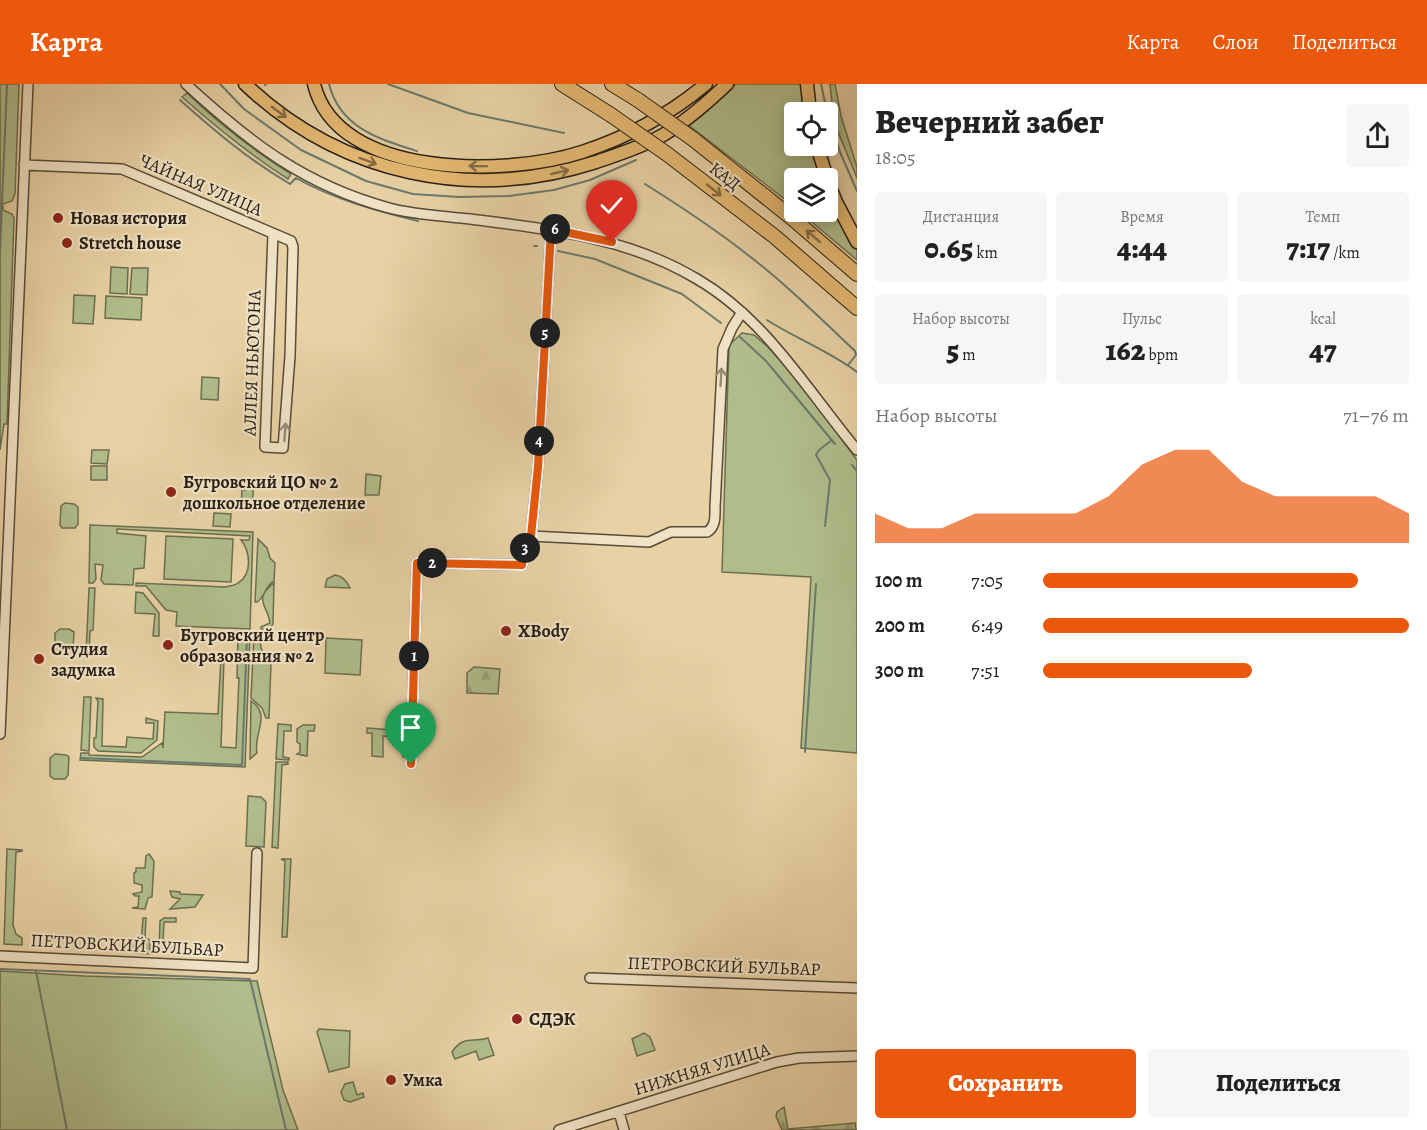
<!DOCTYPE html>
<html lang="ru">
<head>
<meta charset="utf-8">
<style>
  :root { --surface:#fff; --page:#f6f6f6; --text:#222; --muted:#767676; --accent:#ea580c }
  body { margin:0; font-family:Alegreya,serif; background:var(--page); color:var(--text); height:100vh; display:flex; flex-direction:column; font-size:22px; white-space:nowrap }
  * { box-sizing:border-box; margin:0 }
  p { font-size:20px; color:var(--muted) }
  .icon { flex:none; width:33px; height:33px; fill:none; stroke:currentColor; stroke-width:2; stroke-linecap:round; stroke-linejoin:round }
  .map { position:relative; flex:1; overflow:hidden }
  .panel { display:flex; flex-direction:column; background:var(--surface); width:570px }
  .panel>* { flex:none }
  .buttons { position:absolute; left:784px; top:18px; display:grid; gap:12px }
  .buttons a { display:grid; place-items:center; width:54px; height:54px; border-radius:6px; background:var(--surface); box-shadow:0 3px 15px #0003; font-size:30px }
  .pin { position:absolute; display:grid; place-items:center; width:51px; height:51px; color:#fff; margin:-62px -26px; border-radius:50% 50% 50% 0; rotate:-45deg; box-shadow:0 0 6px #0007 }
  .pin .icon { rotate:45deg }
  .km { position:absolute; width:30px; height:30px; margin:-15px; border-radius:50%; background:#222; color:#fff; font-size:16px; line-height:30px; text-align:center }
  .round { display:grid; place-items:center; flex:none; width:63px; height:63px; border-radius:6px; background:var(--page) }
  .summary { display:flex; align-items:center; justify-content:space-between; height:102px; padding:0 18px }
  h1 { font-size:33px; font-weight:800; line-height:45px }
  .metrics { display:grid; grid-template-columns:repeat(3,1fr); gap:9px; height:102px; padding:6px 18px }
  .metrics div { display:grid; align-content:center; border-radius:6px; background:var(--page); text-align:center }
  .metrics b { font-size:30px; font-weight:800 }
  .metrics small { font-size:16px; font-weight:400 }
  .metrics p { font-size:16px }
  .chart { height:168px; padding:12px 18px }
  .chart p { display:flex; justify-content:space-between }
  .chart svg { width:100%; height:108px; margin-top:6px; fill:var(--accent); opacity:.7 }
  .cta { display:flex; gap:12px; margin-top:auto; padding:12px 18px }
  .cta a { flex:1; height:69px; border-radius:6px; background:var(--accent); color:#fff; font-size:24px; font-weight:800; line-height:69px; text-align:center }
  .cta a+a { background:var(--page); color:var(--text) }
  ul { padding:0 18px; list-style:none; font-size:20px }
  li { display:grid; grid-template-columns:96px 72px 1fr; align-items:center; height:45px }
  li i { height:15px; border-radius:8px; background:var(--accent) }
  header { display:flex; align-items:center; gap:36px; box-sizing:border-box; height:84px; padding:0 30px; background:var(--accent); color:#fff }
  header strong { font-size:28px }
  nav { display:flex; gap:33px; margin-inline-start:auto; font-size:21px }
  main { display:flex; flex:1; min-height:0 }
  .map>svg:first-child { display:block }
  .green { fill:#b0bd8b; stroke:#6c6e50; stroke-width:1.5 }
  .forest { fill:url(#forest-firs); stroke:#6c6e50; stroke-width:1.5 }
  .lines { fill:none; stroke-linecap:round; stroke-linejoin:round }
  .stream { stroke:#6a7a6e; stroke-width:2 }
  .minor-casing { stroke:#574b39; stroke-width:12 }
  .major-casing { stroke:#271e15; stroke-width:15 }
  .highway-casing { stroke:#271e15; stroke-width:16 }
  .minor { stroke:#f0e2c4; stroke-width:9 }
  .major { stroke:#e4b972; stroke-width:12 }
  .highway { stroke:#e4b972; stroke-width:14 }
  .highway-bridge-casing { stroke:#271e15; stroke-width:16; stroke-linecap:butt }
  .highway-bridge { stroke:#e4b972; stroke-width:14 }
  .oneway { stroke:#866c44 }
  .oneway2 { stroke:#968a75 }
  .route-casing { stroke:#fff; stroke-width:12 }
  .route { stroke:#ea580c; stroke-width:8 }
  .poi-dot { fill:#8f2418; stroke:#f0e2c4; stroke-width:2 }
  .labels { text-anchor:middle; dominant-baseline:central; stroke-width:4.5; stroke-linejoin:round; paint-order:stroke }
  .street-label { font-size:18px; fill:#271e15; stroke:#f0e2c4 }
  .poi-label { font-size:18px; font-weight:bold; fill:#271e15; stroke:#f0e2c4; text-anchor:start }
</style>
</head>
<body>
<header>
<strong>Карта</strong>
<nav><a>Карта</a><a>Слои</a><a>Поделиться</a></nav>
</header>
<main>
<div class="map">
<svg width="857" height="1046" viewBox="0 0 857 1046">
  <defs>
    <pattern id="forest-firs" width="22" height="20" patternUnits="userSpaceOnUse" patternTransform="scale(1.5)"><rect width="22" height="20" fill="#b0bd8b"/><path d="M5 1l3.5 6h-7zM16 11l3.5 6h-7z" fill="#97a277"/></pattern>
  </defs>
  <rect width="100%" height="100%" fill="#e8d2a5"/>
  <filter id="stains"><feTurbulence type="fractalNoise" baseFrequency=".00333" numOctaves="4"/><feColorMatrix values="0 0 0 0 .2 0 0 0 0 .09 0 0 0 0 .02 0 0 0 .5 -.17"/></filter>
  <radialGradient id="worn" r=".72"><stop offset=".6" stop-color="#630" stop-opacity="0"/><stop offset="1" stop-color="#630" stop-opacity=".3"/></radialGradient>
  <path class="green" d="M 0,0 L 19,0 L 15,110 L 12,117 L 3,120 L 3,126 L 12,130 L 14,134 L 7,340 L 4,340 L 0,366 Z
    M 736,0 L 803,0 L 807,28 L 795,28 L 795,62 L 813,62 L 822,94 L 795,94 L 795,123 L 687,40 L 706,27 Z
    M 830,0 L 835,0 L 841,32 L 857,83 L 857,94 L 834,38 Z
    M 187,9 C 219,40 253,66 291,90 L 288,95 C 250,71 216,43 182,13 Z
    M 828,109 L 846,151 L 857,166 L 857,176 L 800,128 L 828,128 Z
    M 111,183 L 128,184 L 127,210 L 110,209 Z
    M 132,184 L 148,184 L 147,211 L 130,210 Z
    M 74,211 L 95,212 L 93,240 L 73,239 Z
    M 106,212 L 142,214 L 141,236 L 105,234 Z
    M 742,249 L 754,251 L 768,263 L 797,296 L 857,376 L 857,669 L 801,664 L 811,493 L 722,488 L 729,261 Z
    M 202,293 L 219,294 L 218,316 L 201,315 Z
    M 92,366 L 109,366 L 107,380 L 91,379 Z
    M 91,382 L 107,382 L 107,396 L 91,396 Z
    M 366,390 L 381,392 L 379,411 L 365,411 Z
    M 233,396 L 254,397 L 252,423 L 241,422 L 242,406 L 251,405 L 232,404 Z
    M 65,419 L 74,420 L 78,423 L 78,440 L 75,444 L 62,444 L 60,441 L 61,422 Z
    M 214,429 L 231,430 L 230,443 L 213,442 Z
    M 90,441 L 253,448 L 250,545 L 176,542 L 177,528 L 166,526 L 146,502 L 136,502 L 136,499 L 225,503 C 228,502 234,502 238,499 C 253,490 250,467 241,456 L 249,456 L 250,452 L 117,445 L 117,449 L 146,452 L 144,484 L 134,485 L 133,501 L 104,500 L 101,496 L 103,481 L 95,480 L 96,495 L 93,499 L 89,499 Z
    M 166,452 L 233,455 L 231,498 L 164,495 Z
    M 258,455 L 267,464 L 270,474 L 275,479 L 274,497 C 265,502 265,513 257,518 L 255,518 Z
    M 335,491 C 343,492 347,497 350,504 L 325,503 L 327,495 Z
    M 274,499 L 273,540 L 269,545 L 261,545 L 261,543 L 270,539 C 268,521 252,516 274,499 Z
    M 89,504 L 95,504 L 93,546 L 90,547 L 89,570 L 86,570 Z
    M 136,508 L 143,509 L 159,529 L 159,552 L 153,552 L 155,530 L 135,529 Z
    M 60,545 L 69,545 L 74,548 L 73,565 L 70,570 L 59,569 L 55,566 L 55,549 Z
    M 254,550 L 258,550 L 262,567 L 271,579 L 269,634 L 266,634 L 262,624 L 251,614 Z
    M 238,551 L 250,551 L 245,683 L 80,676 L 81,669 L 89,669 L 89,671 L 142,673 L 162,659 L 163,664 L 165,628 L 218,630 L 221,574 L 224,574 L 221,663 L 236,664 L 239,594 L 237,594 Z
    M 326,554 L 362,556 L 360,591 L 325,589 Z
    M 84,613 L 91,613 L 89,667 L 81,666 Z
    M 96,614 L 103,615 L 102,662 L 126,663 L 127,653 L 153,655 L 154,639 L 146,639 L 146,634 L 158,637 L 157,656 L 141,669 L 98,667 L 94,663 L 94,654 L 96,654 L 98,617 Z
    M 251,617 C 272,631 253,649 257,669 L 250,675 Z
    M 278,640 L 291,641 L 291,647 L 284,647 L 283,673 L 289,674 L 289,676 L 276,675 Z
    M 303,641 L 315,641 L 314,647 L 308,647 L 307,672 L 297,670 L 300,668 L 300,660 L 297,658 L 297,645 Z
    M 367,644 L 406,647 L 407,673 L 403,673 L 403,653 L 383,652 L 383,673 L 372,672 L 372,649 L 367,649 Z
    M 55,670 L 66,671 L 69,673 L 68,691 L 65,695 L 54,695 L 50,692 L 50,674 Z
    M 276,678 L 288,678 L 288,680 L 282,681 L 278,764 L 272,763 Z
    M 248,712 L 261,713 L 266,718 L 264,763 L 246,762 Z
    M 7,765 L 22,766 L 22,767 L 16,768 L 13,841 L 16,850 L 22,854 L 22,861 L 4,860 Z
    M 149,770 L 154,777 L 152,813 L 148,814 L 145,825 L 132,824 L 138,823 L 139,812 L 135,812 L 133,810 L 142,808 L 142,801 L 134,799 L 134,789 L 136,788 L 136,784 L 145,784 L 146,772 Z
    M 281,775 L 291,775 L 287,853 L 282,853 L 285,777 Z
    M 170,807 L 180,808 L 180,810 L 203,811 L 195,823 L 170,825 L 180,815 L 172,813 Z
    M 143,834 L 146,834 L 145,854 L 150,856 L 150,870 L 134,869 L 132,860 L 141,861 Z
    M 164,834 L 176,834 L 176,838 L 164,838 L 163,857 L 176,858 L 175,867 L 159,866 L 160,837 Z
    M 0,887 L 84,892 L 257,897 L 283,1006 L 298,1046 L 0,1046 Z
    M 319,945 L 350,947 L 349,983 L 329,988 L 317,948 Z
    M 644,949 L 650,953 L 655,966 L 637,972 L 632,955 Z
    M 488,954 L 494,971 L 479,976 L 476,967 L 455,975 L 452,968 C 463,951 472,959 488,954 Z
    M 353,998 L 357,1011 L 363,1009 L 364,1013 L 350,1018 L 344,1016 L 341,1008 L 345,1000 Z"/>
  <path class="forest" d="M 474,583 L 500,585 L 498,610 L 467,609 L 467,589 Z
    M 784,1023 L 788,1045 L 855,1039 L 856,1046 L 782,1046 L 776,1032 L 777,1028 Z"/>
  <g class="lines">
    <path class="stream" d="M 220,0 L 244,25 L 301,66 L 366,97 L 413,110 L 459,113 L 509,112 L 554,106 L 590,96 L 636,76
      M 329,0 C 340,44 379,55 417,67
      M 388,0 L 468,29 L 564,49
      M 821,0 L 827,28
      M 265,1 L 266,0
      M 180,16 C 217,49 248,75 290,100 L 296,94 C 333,115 377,127 418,137
      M 828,31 L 840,68 L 857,107
      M 645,100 C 680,122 715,145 748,171 C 786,200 820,234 855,267 L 856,271 L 848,281
      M 534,162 L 537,162
      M 0,167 L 7,0
      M 558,167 L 595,175 L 682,210 L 721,239
      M 767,236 C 795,254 831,268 857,288
      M 740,253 L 766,277 L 835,360
      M 852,381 L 857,387
      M 825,442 L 830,396 L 816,371 L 819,366 L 832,356
      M 805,668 L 816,500
      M 81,674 L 242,681 L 247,553
      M 0,885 L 250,895 L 286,1046
      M 36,887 L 67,1046"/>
    <defs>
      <path id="minor" d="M 186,0 C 249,58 304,101 389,124 C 415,131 444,132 470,135 C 549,145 627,153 697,195 C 766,235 807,306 857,366
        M 24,81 L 122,85 L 291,157 L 293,163 L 290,272 L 283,364 L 265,363 L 273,150
        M 531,452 L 649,458 L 671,448 L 707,448 C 716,443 715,432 715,423 L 723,265 L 732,244 L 742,228
        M 0,650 L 28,0
        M 411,680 L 417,479 L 522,481 L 523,469 L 531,452 L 538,383 L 551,145
        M 0,872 L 253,884 L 257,769
        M 590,894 L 857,904
        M 619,1028 L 624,1046
        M 559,1046 L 777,978 L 799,974 L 857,972"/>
      <path id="major" d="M 245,0 C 341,91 471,118 596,78 C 619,70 642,63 663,51 C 687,37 707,19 727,0
        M 314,0 C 337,96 509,92 582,68 C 628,53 669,31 706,0
        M 807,0 L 810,28
        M 817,62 L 827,94
        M 828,98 L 836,118 L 857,158"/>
      <path id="highway" d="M 562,0 L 611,31
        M 612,0 L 638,16
        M 693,55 L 792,134 L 857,190
        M 667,70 L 774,152 L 857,224"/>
    </defs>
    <use href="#minor" class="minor-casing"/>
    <use href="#major" class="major-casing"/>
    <use href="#highway" class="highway-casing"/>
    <use href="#minor" class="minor"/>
    <use href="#major" class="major"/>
    <use href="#highway" class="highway"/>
    <defs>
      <path id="highway-bridge" d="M 638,16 L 693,55
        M 611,31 L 667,70"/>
    </defs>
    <use href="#highway-bridge" class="highway-bridge-casing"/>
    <use href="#highway-bridge" class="highway-bridge"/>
  </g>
  <defs><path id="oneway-shaft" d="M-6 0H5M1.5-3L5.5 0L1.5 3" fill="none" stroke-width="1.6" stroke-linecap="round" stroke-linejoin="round" transform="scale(1.5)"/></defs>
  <g class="oneway">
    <use href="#oneway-shaft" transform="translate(279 28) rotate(36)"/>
    <use href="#oneway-shaft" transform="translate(368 77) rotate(20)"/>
    <use href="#oneway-shaft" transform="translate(478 82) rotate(-179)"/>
    <use href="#oneway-shaft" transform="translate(560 88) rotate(-13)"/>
    <use href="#oneway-shaft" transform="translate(714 106) rotate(38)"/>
    <use href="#oneway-shaft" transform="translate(813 152) rotate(-139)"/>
  </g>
  <g class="oneway2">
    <use href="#oneway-shaft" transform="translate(721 293) rotate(-87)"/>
    <use href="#oneway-shaft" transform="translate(285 348) rotate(-86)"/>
  </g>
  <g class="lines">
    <defs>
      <path id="route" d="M 411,680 L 417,479 L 522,481 L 523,469 L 531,452 L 538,383 L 551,145 L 612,158"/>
    </defs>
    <use href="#route" class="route-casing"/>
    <use href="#route" class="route"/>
  </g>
  <g class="poi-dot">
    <circle cx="58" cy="134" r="6"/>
    <circle cx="67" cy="159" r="6"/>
    <circle cx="171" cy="408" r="6"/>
    <circle cx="506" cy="547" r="6"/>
    <circle cx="168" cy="561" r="6"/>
    <circle cx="39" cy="575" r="6"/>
    <circle cx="517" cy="935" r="6"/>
    <circle cx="391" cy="996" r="6"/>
  </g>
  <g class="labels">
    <g class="street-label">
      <text transform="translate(725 92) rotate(38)">КАД</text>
      <text transform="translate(201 101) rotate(23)">ЧАЙНАЯ УЛИЦА</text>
      <text transform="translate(252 279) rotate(-88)">АЛЛЕЯ НЬЮТОНА</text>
      <text transform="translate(127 861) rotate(3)">ПЕТРОВСКИЙ БУЛЬВАР</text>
      <text transform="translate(724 882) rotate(2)">ПЕТРОВСКИЙ БУЛЬВАР</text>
      <text transform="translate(702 985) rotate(-17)">НИЖНЯЯ УЛИЦА</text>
    </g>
    <g class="poi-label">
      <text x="70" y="134">Новая история</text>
      <text x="79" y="159">Stretch house</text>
      <text x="183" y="398">Бугровский ЦО № 2<tspan x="183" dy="21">дошкольное отделение</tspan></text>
      <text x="518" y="547">XBody</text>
      <text x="180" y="551">Бугровский центр<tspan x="180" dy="21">образования № 2</tspan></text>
      <text x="51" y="565">Студия<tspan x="51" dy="21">задумка</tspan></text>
      <text x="529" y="935">СДЭК</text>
      <text x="403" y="996">Умка</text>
    </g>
  </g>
  <rect width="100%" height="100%" filter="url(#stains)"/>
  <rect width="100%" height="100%" fill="url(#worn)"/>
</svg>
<div class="buttons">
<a><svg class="icon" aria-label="locate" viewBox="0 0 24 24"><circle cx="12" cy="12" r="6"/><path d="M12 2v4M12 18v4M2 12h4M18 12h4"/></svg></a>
<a><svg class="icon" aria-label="layers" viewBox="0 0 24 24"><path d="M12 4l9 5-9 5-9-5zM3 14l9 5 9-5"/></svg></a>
</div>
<div class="pin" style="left:411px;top:680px;background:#1e9e55"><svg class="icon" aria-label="arrive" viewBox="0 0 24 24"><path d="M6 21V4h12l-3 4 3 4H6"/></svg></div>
<div class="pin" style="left:612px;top:158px;background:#d93025"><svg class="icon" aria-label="check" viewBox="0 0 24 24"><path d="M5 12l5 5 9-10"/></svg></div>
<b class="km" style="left:414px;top:572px">1</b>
<b class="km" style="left:432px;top:479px">2</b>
<b class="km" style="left:525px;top:464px">3</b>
<b class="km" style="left:539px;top:357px">4</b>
<b class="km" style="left:545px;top:249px">5</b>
<b class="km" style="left:555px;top:145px">6</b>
</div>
<section class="panel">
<div class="summary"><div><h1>Вечерний забег</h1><p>18:05</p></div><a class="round"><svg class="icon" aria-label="share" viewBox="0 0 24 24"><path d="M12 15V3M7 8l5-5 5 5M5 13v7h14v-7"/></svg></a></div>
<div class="metrics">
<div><p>Дистанция</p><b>0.65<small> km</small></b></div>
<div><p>Время</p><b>4:44</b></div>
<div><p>Темп</p><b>7:17<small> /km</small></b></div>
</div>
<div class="metrics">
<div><p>Набор высоты</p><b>5<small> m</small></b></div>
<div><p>Пульс</p><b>162<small> bpm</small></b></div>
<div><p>kcal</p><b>47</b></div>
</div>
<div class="chart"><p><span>Набор высоты</span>71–76 m</p>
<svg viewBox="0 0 160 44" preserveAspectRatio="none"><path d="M0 44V32L10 38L20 38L30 32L40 32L50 32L60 32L70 25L80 12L90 6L100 6L110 19L120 25L130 25L140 25L150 25L160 32V44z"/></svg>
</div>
<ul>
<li><b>100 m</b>7:05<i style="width:86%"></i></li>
<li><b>200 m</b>6:49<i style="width:100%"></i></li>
<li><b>300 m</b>7:51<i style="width:57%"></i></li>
</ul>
<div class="cta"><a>Сохранить</a><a>Поделиться</a></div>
</section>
</main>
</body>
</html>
